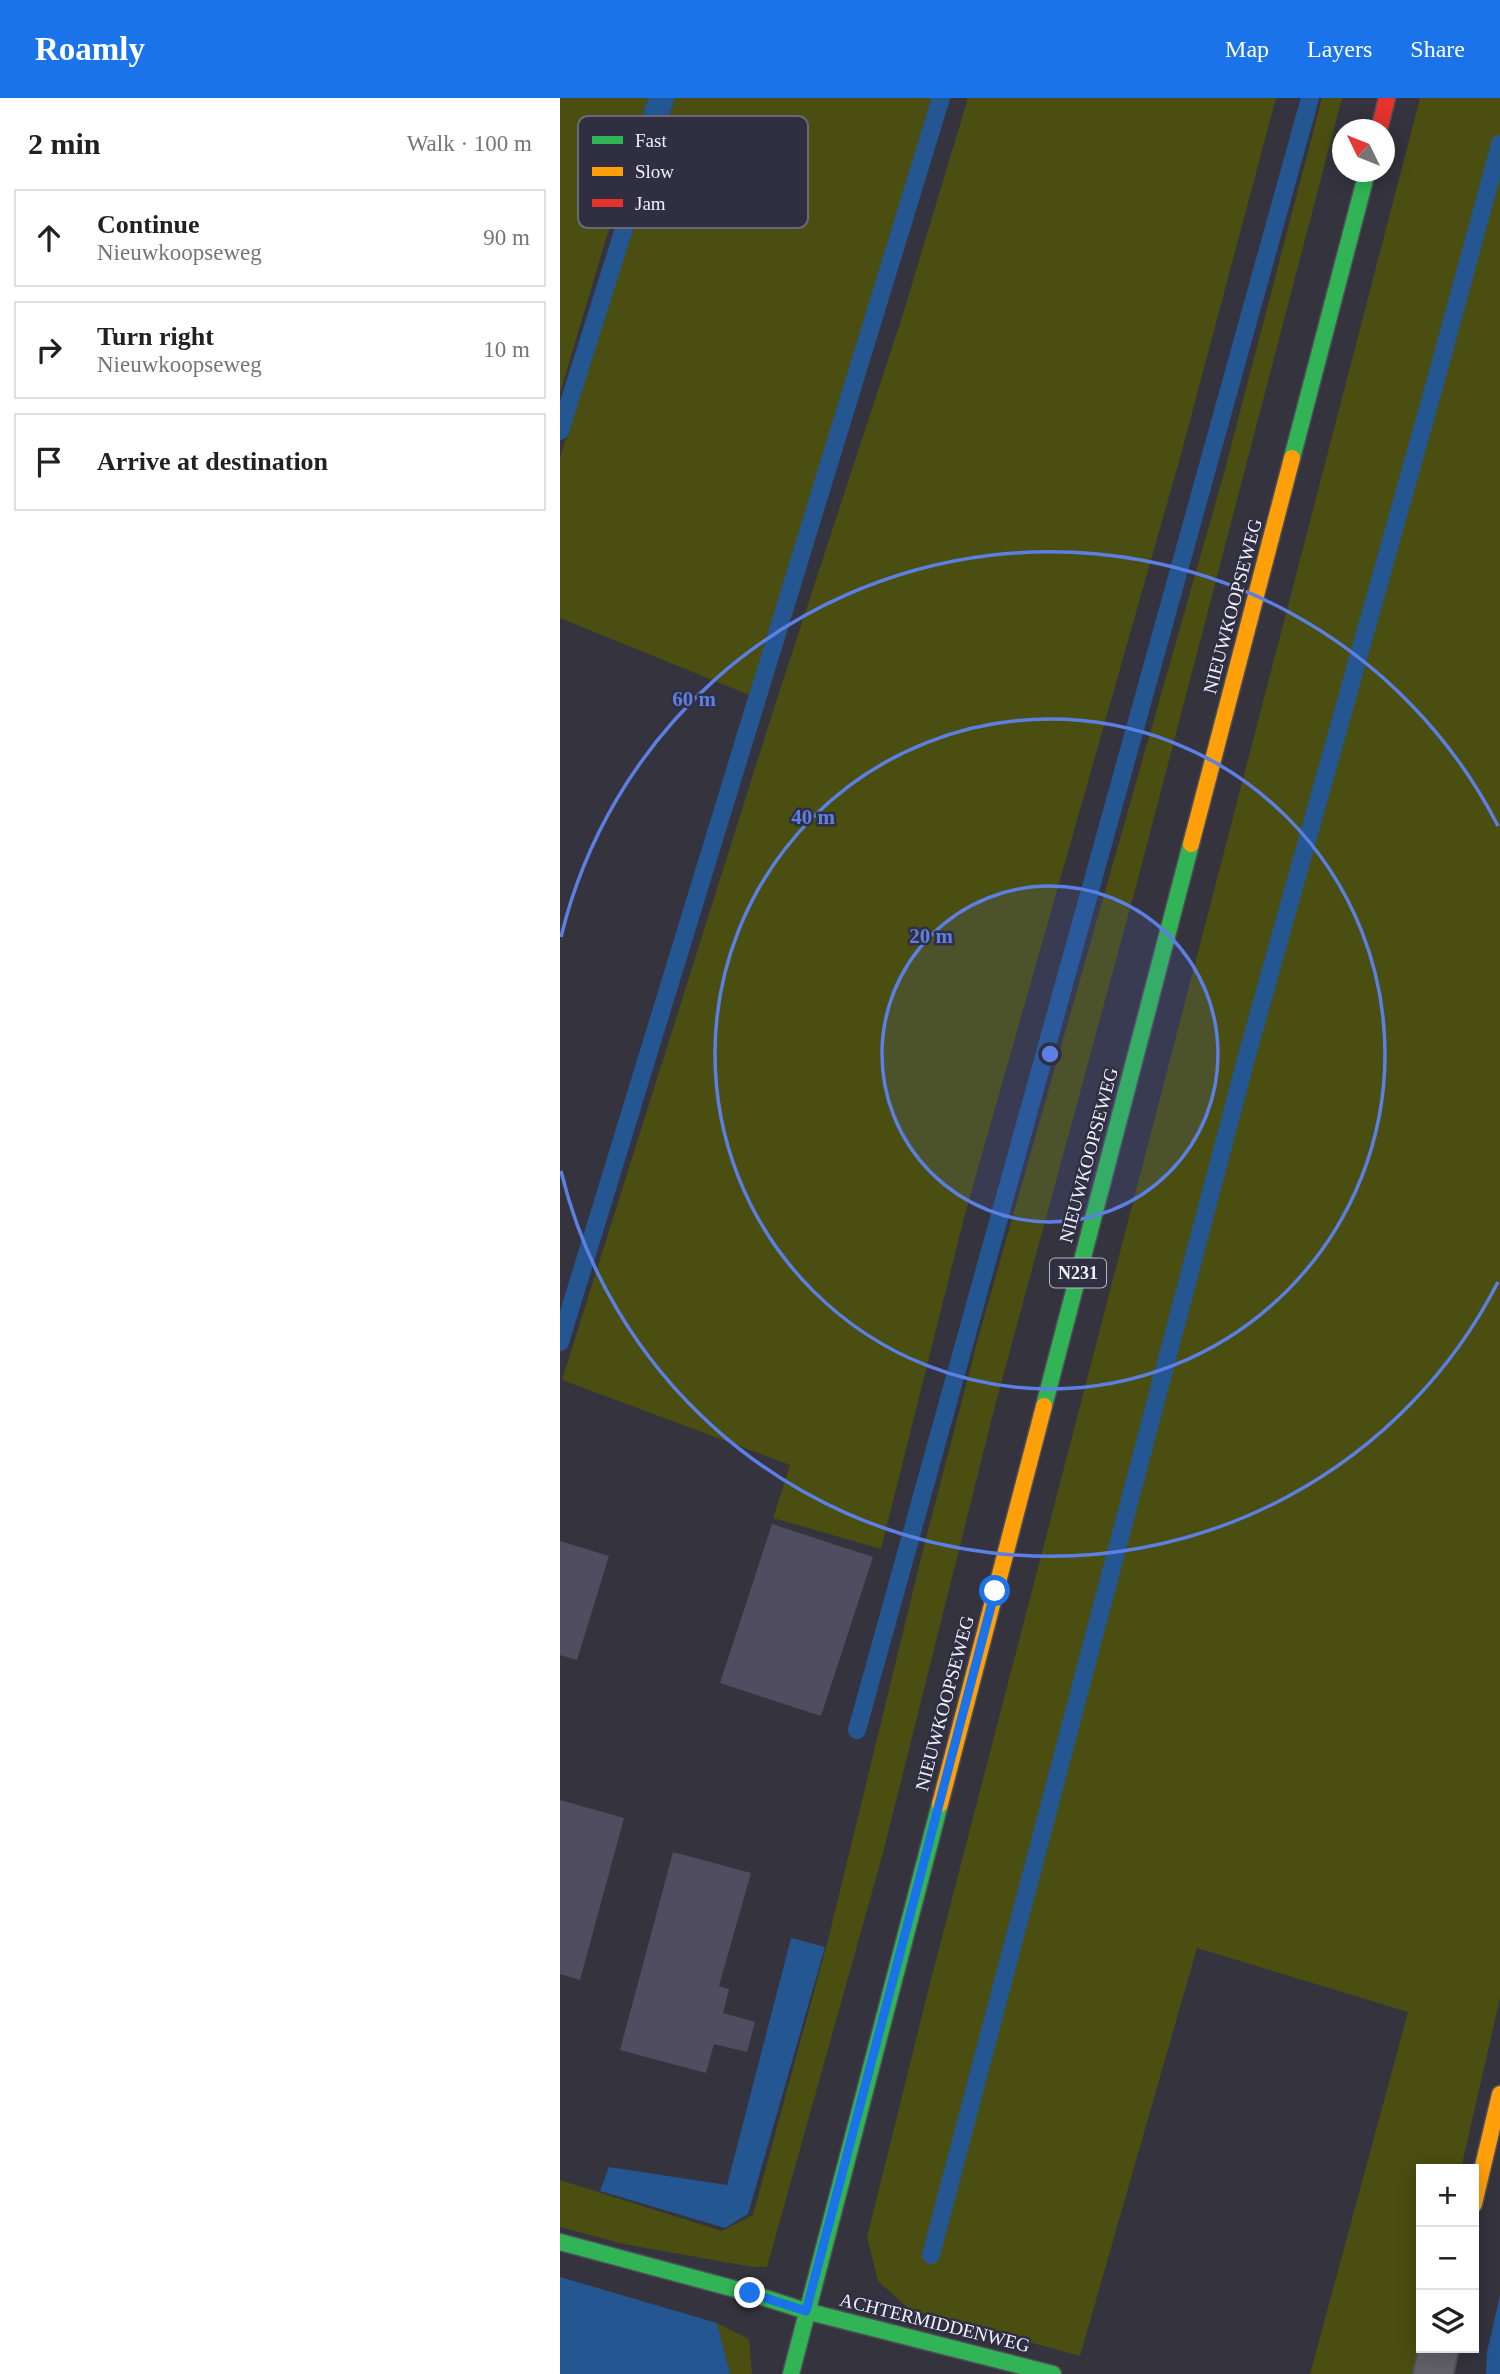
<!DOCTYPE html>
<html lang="en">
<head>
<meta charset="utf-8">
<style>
  :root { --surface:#fff; --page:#f2f2f2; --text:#202124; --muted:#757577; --line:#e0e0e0; --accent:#1a73e8 }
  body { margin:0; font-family:Georgia,serif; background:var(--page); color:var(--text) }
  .controls { position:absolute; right:21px; bottom:21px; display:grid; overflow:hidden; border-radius:0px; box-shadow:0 4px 18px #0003 }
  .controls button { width:63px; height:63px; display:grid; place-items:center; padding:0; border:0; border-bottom:2px solid var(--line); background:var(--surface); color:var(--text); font:35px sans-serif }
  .compass { position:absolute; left:772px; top:21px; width:63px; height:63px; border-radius:50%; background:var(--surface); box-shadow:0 4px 18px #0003; rotate:313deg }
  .stop { position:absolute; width:21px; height:21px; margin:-16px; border:5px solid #1a73e8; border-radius:50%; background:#fff }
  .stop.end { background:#1a73e8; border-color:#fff; box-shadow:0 2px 7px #0008 }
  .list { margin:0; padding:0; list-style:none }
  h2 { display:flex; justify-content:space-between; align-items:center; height:91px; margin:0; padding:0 28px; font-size:30px }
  h2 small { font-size:23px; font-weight:400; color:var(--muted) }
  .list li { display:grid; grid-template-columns:46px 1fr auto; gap:21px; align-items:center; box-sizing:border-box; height:98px; margin:0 14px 14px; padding:0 14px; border:2px solid var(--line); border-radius:0px }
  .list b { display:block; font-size:26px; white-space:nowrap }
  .list p { margin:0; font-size:23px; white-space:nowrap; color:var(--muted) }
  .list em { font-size:23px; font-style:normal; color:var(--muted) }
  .icon { flex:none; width:38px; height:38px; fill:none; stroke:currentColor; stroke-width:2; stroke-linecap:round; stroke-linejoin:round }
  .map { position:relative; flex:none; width:940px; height:2276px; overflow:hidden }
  header { display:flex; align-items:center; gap:42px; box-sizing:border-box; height:98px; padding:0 35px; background:var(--accent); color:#fff }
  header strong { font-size:33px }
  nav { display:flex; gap:38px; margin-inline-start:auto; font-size:24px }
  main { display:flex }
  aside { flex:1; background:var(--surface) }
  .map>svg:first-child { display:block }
</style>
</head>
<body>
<header>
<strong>Roamly</strong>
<nav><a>Map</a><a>Layers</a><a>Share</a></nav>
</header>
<main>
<aside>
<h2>2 min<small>Walk · 100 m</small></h2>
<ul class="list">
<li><svg class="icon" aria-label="ahead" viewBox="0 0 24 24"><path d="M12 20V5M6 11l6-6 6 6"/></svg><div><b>Continue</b><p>Nieuwkoopseweg</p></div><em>90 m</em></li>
<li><svg class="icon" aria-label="right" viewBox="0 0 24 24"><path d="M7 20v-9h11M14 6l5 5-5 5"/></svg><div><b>Turn right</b><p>Nieuwkoopseweg</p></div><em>10 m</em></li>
<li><svg class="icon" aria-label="arrive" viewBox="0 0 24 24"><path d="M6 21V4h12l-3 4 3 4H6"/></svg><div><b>Arrive at destination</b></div></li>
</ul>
</aside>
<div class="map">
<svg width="940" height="2276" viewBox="0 0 940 2276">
  <rect width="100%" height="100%" fill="#34333e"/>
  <g fill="#4a4e10">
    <polygon points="0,0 88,0 0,295"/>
    <polygon points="115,0 379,0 309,211 189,597 0,520 0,360"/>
    <polygon points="408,0 716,0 620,360 405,1116 321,1451 213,1420 230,1367 2,1282 214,610 343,216"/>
    <polygon points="762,0 782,0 578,781 436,1304 323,1755 207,2169 193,2169 63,2146 0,2129 0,2082 162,2133 193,2117 268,1842 362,1456 419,1237 664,375"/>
    <polygon points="860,0 940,0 940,1900 901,2071 861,2071 861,2248 855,2276 750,2276 848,1914 637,1850 520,2258 349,2211 318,2183 307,2139 370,1885"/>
    <polygon points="157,2225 189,2241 192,2276 170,2276"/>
  </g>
  <g fill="#245691">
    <polygon points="88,0 115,0 77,114 72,54"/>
    <polygon points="231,1840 265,1849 188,2116 165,2130 40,2093 49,2069 167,2087"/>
    <polygon points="0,2179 157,2225 170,2276 0,2276"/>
    <polygon points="940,2197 940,2276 926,2276 927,2254"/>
  </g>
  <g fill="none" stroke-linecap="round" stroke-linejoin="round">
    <g stroke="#245691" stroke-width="18">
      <polyline points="0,333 82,74"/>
      <polyline points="0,1244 381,0"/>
      <polyline points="297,1632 750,0"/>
      <polyline points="371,2157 686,961 877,278 940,46"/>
    </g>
  </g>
  <g fill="#4f4d5f">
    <polygon points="212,1426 313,1459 261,1618 160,1585"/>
    <polygon points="0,1443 49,1458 17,1562 0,1557"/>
    <polygon points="0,1702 64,1720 20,1882 0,1876"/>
    <polygon points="113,1754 191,1775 159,1888 169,1891 163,1915 195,1924 187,1954 154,1946 146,1975 60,1952"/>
  </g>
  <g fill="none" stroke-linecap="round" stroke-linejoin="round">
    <defs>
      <polyline id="street" points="873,2276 879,2250"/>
      <g id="fast">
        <polyline points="732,360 807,74"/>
        <polyline points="484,1308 631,746"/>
        <polyline points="0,2144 190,2195 246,2213 493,2276"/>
        <polyline points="231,2276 380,1706"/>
      </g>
      <g id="slow">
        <polyline points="631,746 732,360"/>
        <polyline points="380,1706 484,1308"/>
        <polyline points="914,2106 940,1996"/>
      </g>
      <polyline id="jam" points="819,32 827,0"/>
    </defs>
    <use href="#street" stroke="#4f4f58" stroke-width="42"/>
    <use href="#fast" stroke="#4f4f58" stroke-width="19"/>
    <use href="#slow" stroke="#4f4f58" stroke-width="19"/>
    <use href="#jam" stroke="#4f4f58" stroke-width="19"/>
    <use href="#street" stroke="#626169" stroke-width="38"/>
    <use href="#fast" stroke="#30b455" stroke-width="16"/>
    <use href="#slow" stroke="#ff9f0a" stroke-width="16"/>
    <use href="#jam" stroke="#e5322d" stroke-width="16"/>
  </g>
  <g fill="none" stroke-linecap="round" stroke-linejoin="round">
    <polyline stroke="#1a73e8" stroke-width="9" points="190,2195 246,2213 435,1493"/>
  </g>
  <circle cx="490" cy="956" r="168" fill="#5c7fe3" fill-opacity=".12"/>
  <g fill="none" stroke="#5c7fe3" stroke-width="3.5">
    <circle cx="490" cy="956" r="168"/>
    <circle cx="490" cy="956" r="335"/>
    <path d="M938 1184A503 503 0 0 1 1 1073M1 839A503 503 0 0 1 938 728"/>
  </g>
  <g text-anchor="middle" stroke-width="5" stroke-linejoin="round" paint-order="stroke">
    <rect fill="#302f42" stroke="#b6b6c5" stroke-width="2" x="490" y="1160.5" width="56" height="29" rx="5"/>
    <g font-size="18" font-weight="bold" fill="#f0f0fd">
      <text x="518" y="1181">N231</text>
    </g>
    <g font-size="19" fill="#f0f0fd" stroke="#302f42">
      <text transform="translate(672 508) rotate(-75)" y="7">NIEUWKOOPSEWEG</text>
      <text transform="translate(528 1057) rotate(-75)" y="7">NIEUWKOOPSEWEG</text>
      <text transform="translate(384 1605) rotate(-75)" y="7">NIEUWKOOPSEWEG</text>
      <text transform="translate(375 2224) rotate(14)" y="7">ACHTERMIDDENWEG</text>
    </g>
  </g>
  <rect x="18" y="18" width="230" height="112" rx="10" fill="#302f42" stroke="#6a697a" stroke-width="2"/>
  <rect x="32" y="38" width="31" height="8" fill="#30b455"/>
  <rect x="32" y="69" width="31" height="9" fill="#ff9f0a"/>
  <rect x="32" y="101" width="31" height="8" fill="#e5322d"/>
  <g font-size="19" fill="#f0f0fd">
    <text x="75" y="49">Fast</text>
    <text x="75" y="80">Slow</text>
    <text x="75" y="112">Jam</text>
  </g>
  <circle cx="490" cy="956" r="10" fill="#5c7fe3" stroke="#302f42" stroke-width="3.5"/>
  <g font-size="21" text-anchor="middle" font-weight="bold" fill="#5c7fe3" stroke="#302f42" stroke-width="5" stroke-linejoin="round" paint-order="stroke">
    <text x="134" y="608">60 m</text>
    <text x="253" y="726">40 m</text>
    <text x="371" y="845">20 m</text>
  </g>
</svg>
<div class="controls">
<button>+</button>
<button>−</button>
<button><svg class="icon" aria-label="layers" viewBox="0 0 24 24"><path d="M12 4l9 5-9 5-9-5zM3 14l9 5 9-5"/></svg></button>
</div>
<svg class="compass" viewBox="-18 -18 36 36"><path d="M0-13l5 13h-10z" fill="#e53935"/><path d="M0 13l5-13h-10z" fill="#757577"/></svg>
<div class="stop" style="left:435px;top:1493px"></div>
<div class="stop end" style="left:190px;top:2195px"></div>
</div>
</main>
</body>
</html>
